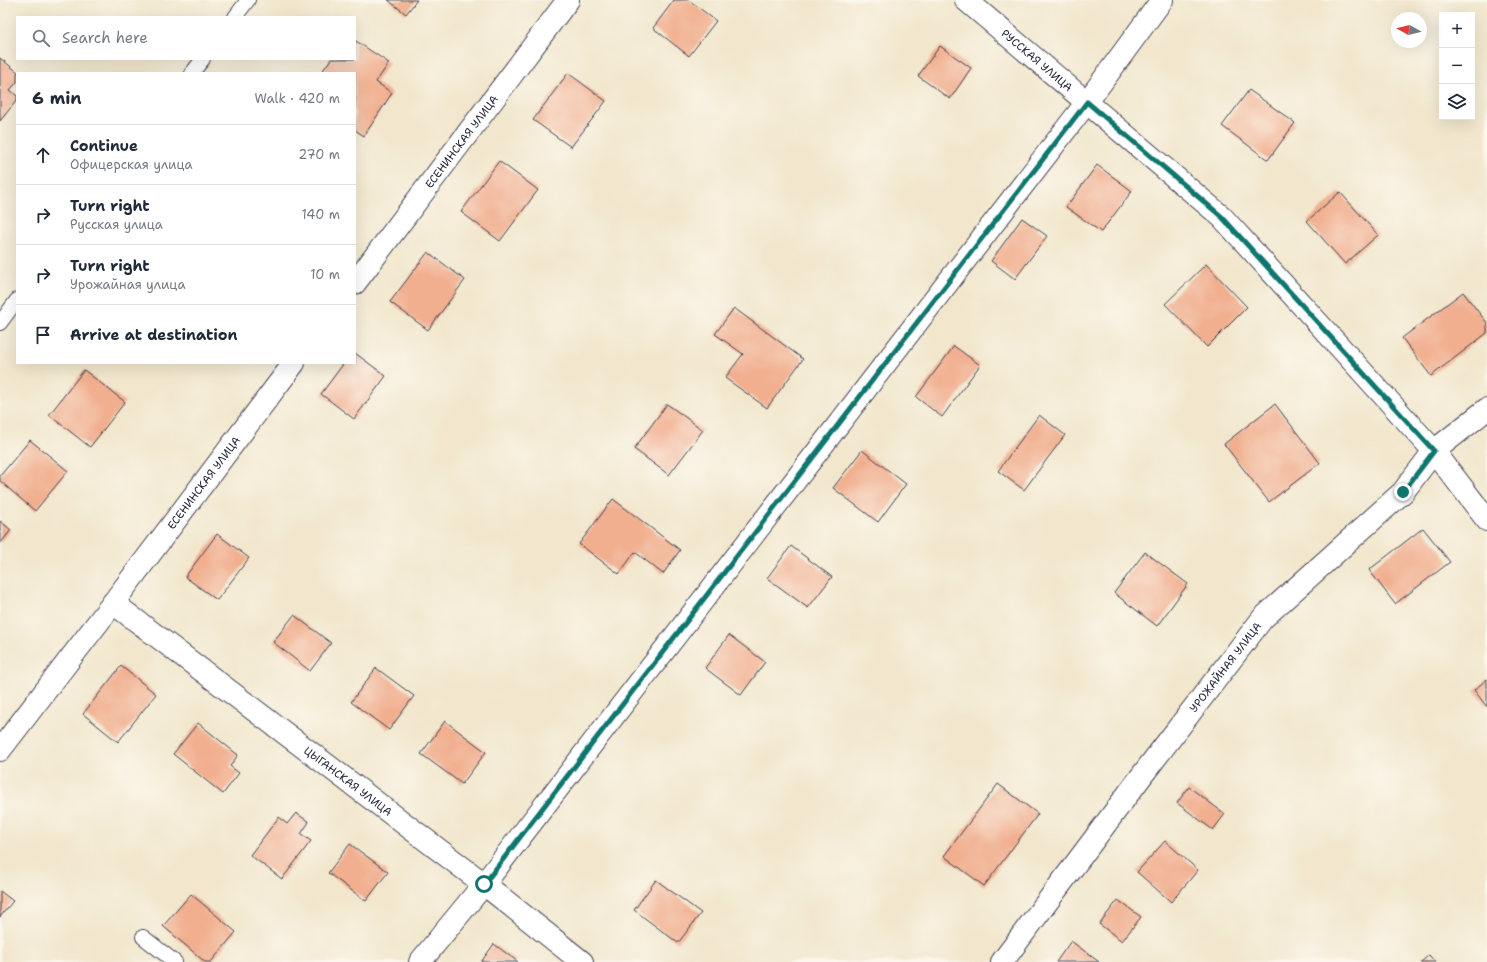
<!DOCTYPE html>
<html lang="en">
<head>
<meta charset="utf-8">
<style>
  :root { --surface:#fff; --page:#f6f6f7; --text:#1f2937; --muted:#747a83; --line:#e0e1e3 }
  body { margin:0; font-family:"Shantell Sans",sans-serif; background:var(--page); color:var(--text) }
  .controls { position:absolute; right:12px; top:12px; display:grid; overflow:hidden; border-radius:0px; box-shadow:0 4px 16px #0002 }
  .controls button { width:36px; height:36px; display:grid; place-items:center; padding:0; border:0; border-bottom:1px solid var(--line); background:var(--surface); color:var(--text); font:20px sans-serif }
  .compass { position:absolute; left:1391px; top:12px; width:36px; height:36px; border-radius:50%; background:var(--surface); box-shadow:0 4px 16px #0002; rotate:278deg }
  .stop { position:absolute; width:12px; height:12px; margin:-9px; border:3px solid #0f766e; border-radius:50%; background:#fff }
  .stop.end { background:#0f766e; border-color:#fff; box-shadow:0 1px 4px #0008 }
  .list { margin:0; padding:0; list-style:none }
  h2 { display:flex; justify-content:space-between; align-items:center; height:52px; margin:0; padding:0 16px; font-size:17px }
  h2 small { font-size:13px; font-weight:400; color:var(--muted) }
  .list li { display:grid; grid-template-columns:26px 1fr auto; gap:12px; align-items:center; box-sizing:border-box; height:60px; padding:0 16px; border-top:1px solid var(--line) }
  .list b { display:block; font-size:15px; white-space:nowrap }
  .list p { margin:0; font-size:13px; white-space:nowrap; color:var(--muted) }
  .list em { font-size:13px; font-style:normal; color:var(--muted) }
  .icon { flex:none; width:22px; height:22px; fill:none; stroke:currentColor; stroke-width:2; stroke-linecap:round; stroke-linejoin:round }
  .map { position:relative; flex:none; width:1487px; height:962px; overflow:hidden }
  .search { position:absolute; background:var(--surface); box-shadow:0 4px 16px #0002; left:16px; top:16px; width:340px; height:44px; display:flex; align-items:center; gap:10px; box-sizing:border-box; padding:0 14px; border-radius:0px; color:var(--muted); font-size:15px }
  .panel { position:absolute; background:var(--surface); box-shadow:0 4px 16px #0002; left:16px; top:72px; width:340px; height:292px; border-radius:0px }
  .map>svg:first-child { display:block }
</style>
</head>
<body>
<div class="map">
<svg width="1487" height="962" viewBox="0 0 1487 962">
  <rect width="100%" height="100%" fill="#fbf7ec"/>
  <filter id="ink" filterUnits="userSpaceOnUse"><feTurbulence type="fractalNoise" baseFrequency=".025" numOctaves="2"/><feDisplacementMap in="SourceGraphic" scale="8" xChannelSelector="R" yChannelSelector="G"/><feConvolveMatrix kernelMatrix="1 2 1 2 8 2 1 2 1" color-interpolation-filters="sRGB"/></filter>
  <filter id="wash" filterUnits="userSpaceOnUse"><feTurbulence type="fractalNoise" baseFrequency=".012" numOctaves="4" result="noise"/><feDisplacementMap in="SourceGraphic" scale="16" xChannelSelector="R" yChannelSelector="G"/><feGaussianBlur stdDeviation="0.9" result="paint"/><feColorMatrix in="noise" values="0 0 0 0 0 0 0 0 0 0 0 0 0 0 0 0 0 1.4 0 .05"/><feComposite in="paint" operator="in"/></filter>
  <g filter="url(#wash)">
    <rect width="100%" height="100%" fill="#f2e7cd"/>
    <g id="blocks">
      <g fill="#f1af8f">
        <polygon points="388,0 417,0 406,14"/>
        <polygon points="674,0 689,0 716,21 689,56 653,28"/>
        <polygon points="356,41 389,63 376,82 392,93 364,136 355,130 355,73 321,73 331,59 355,59 355,43"/>
        <polygon points="940,46 971,68 950,99 918,76"/>
        <polygon points="0,58 19,73 17,73 17,82 10,90 17,96 17,100 0,121"/>
        <polygon points="568,73 606,101 571,147 533,120"/>
        <polygon points="1249,90 1295,123 1268,160 1222,126"/>
        <polygon points="499,161 538,190 500,241 461,212"/>
        <polygon points="1097,165 1132,191 1101,232 1066,207"/>
        <polygon points="1340,192 1378,235 1345,264 1307,221"/>
        <polygon points="1022,218 1047,236 1015,279 991,261"/>
        <polygon points="428,252 465,280 428,330 390,302"/>
        <polygon points="1206,264 1247,307 1207,347 1165,304"/>
        <polygon points="1463,292 1487,323 1487,333 1431,376 1402,338"/>
        <polygon points="734,308 803,359 767,408 725,378 743,354 715,334"/>
        <polygon points="954,346 980,365 942,417 916,397"/>
        <polygon points="355,353 386,376 354,419 321,394 344,363 355,363"/>
        <polygon points="84,370 125,402 90,447 49,415"/>
        <polygon points="667,404 703,430 669,475 634,449"/>
        <polygon points="1275,404 1320,463 1269,502 1224,444"/>
        <polygon points="1039,415 1065,435 1024,490 998,471"/>
        <polygon points="30,440 68,471 35,511 0,481 0,476"/>
        <polygon points="862,450 906,484 878,522 833,488"/>
        <polygon points="613,499 680,550 663,574 635,552 619,574 579,544"/>
        <polygon points="0,521 11,530 0,544"/>
        <polygon points="1423,528 1450,562 1395,604 1369,570"/>
        <polygon points="217,534 249,558 217,600 185,577"/>
        <polygon points="791,546 832,577 808,608 767,578"/>
        <polygon points="1145,552 1188,584 1157,626 1114,593"/>
        <polygon points="294,615 331,643 310,671 273,642"/>
        <polygon points="729,635 765,662 741,695 705,668"/>
        <polygon points="121,666 156,694 118,742 83,714"/>
        <polygon points="376,668 414,696 389,730 351,702"/>
        <polygon points="1487,679 1487,707 1474,690"/>
        <polygon points="445,721 486,752 462,784 421,754"/>
        <polygon points="198,723 238,755 230,766 239,773 223,794 173,754"/>
        <polygon points="998,784 1038,814 984,886 944,856"/>
        <polygon points="1189,787 1225,814 1213,830 1177,803"/>
        <polygon points="296,813 309,822 301,834 311,841 282,879 250,855 279,817 287,824"/>
        <polygon points="1165,841 1198,870 1171,902 1137,872"/>
        <polygon points="350,844 388,872 366,901 328,873"/>
        <polygon points="656,880 701,913 678,943 634,910"/>
        <polygon points="0,891 13,901 0,917"/>
        <polygon points="191,894 236,932 211,962 205,962 163,926"/>
        <polygon points="1118,900 1141,917 1122,941 1099,924"/>
        <polygon points="1071,941 1099,962 1056,962"/>
        <polygon points="494,944 518,962 481,962"/>
        <polygon points="1429,955 1435,962 1421,962"/>
      </g>
    </g>
  </g>
  <g filter="url(#ink)">
    <use href="#blocks" fill-opacity="0" stroke="#414051" stroke-width="1"/>
    <g fill="none" stroke-linecap="round" stroke-linejoin="round">
      <defs>
        <g id="lane">
          <polyline points="235,17 248,0"/>
          <polyline points="192,73 203,59"/>
          <polyline points="0,323 17,300"/>
          <polyline points="143,937 175,962"/>
        </g>
        <g id="street">
          <path id="s1" d="M966 0 1222 217 1434 451 1487 520"/>
          <path id="s2" d="M355 283 568 0"/>
          <path id="s3" d="M113 603 484 884 582 962"/>
          <path id="s4" d="M0 750 113 603 294 363"/>
          <polyline points="420,962 484,884 1087,102 1162,0"/>
          <path id="s5" d="M1002 962 1143 774 1263 618 1403 492 1434 451 1487 409"/>
        </g>
      </defs>
      <use href="#lane" stroke="#414051" stroke-width="16"/>
      <use href="#street" stroke="#414051" stroke-width="24"/>
      <use href="#lane" stroke="#fff" stroke-width="14"/>
      <use href="#street" stroke="#fff" stroke-width="22"/>
    </g>
  </g>
  <g fill="none" stroke-linecap="round" stroke-linejoin="round" filter="url(#ink)">
    <polyline stroke="#0f766e" stroke-width="5" points="484,884 1087,102 1222,217 1434,451 1403,492"/>
  </g>
  <g text-anchor="middle" stroke-width="3" stroke-linejoin="round" paint-order="stroke">
    <g font-size="11" fill="#22223b" stroke="#fbf7ec">
      <text dy="4" stroke="none"><textPath href="#s1" startOffset="93">РУССКАЯ УЛИЦА</textPath></text>
      <text dy="4" stroke="none"><textPath href="#s2" startOffset="177">ЕСЕНИНСКАЯ УЛИЦА</textPath></text>
      <text dy="4" stroke="none"><textPath href="#s4" startOffset="336">ЕСЕНИНСКАЯ УЛИЦА</textPath></text>
      <text dy="4" stroke="none"><textPath href="#s5" startOffset="370">УРОЖАЙНАЯ УЛИЦА</textPath></text>
      <text dy="4" stroke="none"><textPath href="#s3" startOffset="295">ЦЫГАНСКАЯ УЛИЦА</textPath></text>
    </g>
  </g>
</svg>
<div class="controls">
<button>+</button>
<button>−</button>
<button><svg class="icon" aria-label="layers" viewBox="0 0 24 24"><path d="M12 4l9 5-9 5-9-5zM3 14l9 5 9-5"/></svg></button>
</div>
<svg class="compass" viewBox="-18 -18 36 36"><path d="M0-13l5 13h-10z" fill="#e53935"/><path d="M0 13l5-13h-10z" fill="#747a83"/></svg>
<div class="stop" style="left:484px;top:884px"></div>
<div class="stop end" style="left:1403px;top:492px"></div>
<div class="search"><svg class="icon" aria-label="search" viewBox="0 0 24 24"><circle cx="10" cy="10" r="6"/><path d="M15 15l6 6"/></svg>Search here</div>
<section class="panel">
<h2>6 min<small>Walk · 420 m</small></h2>
<ul class="list">
<li><svg class="icon" aria-label="ahead" viewBox="0 0 24 24"><path d="M12 20V5M6 11l6-6 6 6"/></svg><div><b>Continue</b><p>Офицерская улица</p></div><em>270 m</em></li>
<li><svg class="icon" aria-label="right" viewBox="0 0 24 24"><path d="M7 20v-9h11M14 6l5 5-5 5"/></svg><div><b>Turn right</b><p>Русская улица</p></div><em>140 m</em></li>
<li><svg class="icon" aria-label="right" viewBox="0 0 24 24"><path d="M7 20v-9h11M14 6l5 5-5 5"/></svg><div><b>Turn right</b><p>Урожайная улица</p></div><em>10 m</em></li>
<li><svg class="icon" aria-label="arrive" viewBox="0 0 24 24"><path d="M6 21V4h12l-3 4 3 4H6"/></svg><div><b>Arrive at destination</b></div></li>
</ul>
</section>
</div>
</body>
</html>
